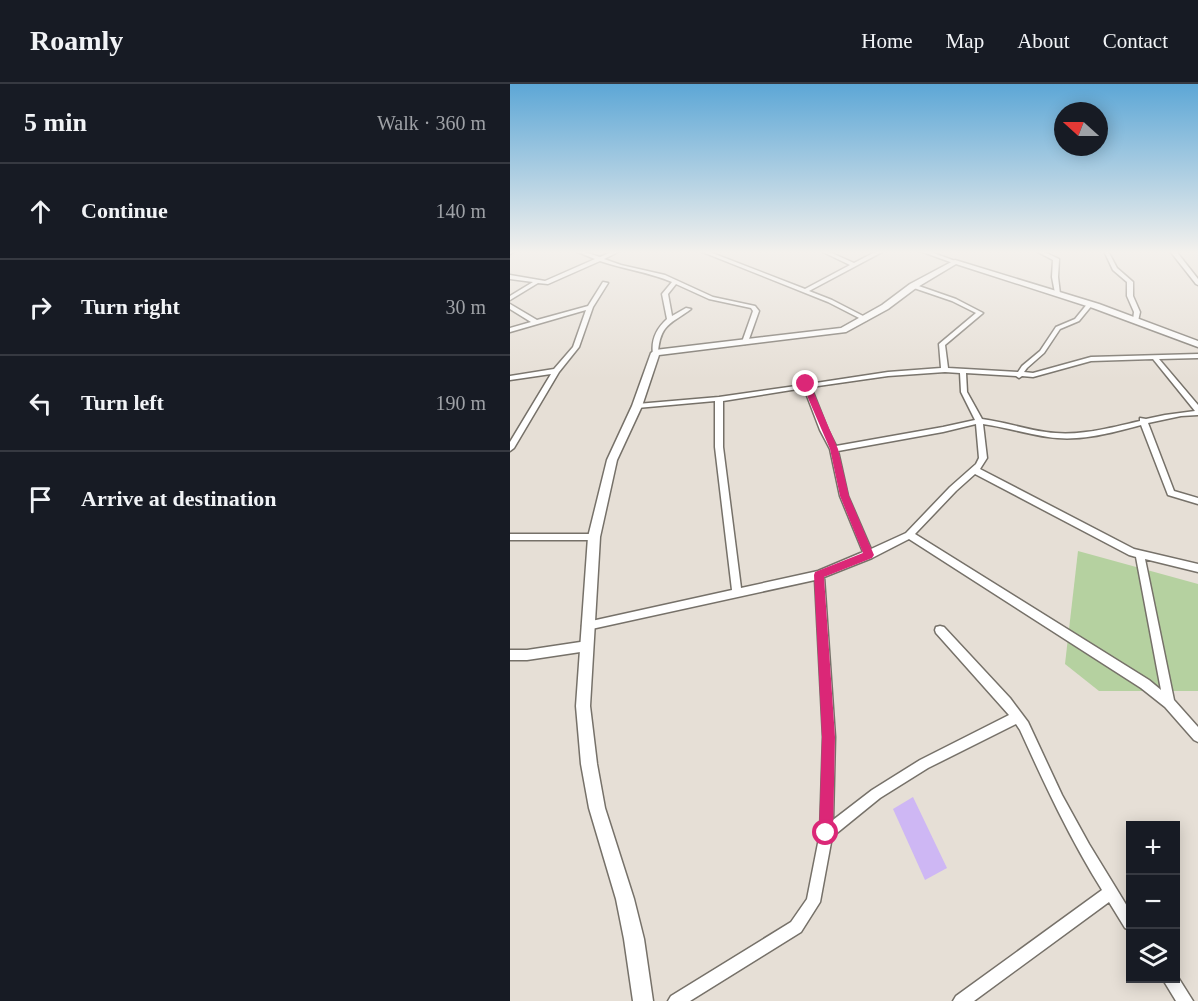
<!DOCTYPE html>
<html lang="en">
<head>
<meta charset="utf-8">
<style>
  :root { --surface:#171b24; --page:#20242c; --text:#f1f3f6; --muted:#9ea1a6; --line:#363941 }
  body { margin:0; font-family:Georgia,serif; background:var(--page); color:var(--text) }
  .controls { position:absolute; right:18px; bottom:18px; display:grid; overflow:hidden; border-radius:0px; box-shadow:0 3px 15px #0003 }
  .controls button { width:54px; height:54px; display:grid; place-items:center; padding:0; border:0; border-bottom:2px solid var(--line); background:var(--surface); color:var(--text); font:30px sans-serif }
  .compass { position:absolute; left:544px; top:18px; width:54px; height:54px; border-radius:50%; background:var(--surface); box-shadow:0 3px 15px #0003; rotate:291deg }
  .stop { position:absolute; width:18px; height:18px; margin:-14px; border:4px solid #db2777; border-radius:50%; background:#fff }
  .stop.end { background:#db2777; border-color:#fff; box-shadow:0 2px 6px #0008 }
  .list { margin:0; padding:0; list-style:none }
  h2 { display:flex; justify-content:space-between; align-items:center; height:78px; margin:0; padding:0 24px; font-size:26px }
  h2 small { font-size:20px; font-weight:400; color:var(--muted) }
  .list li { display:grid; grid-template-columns:39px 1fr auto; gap:18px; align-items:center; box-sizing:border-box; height:96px; padding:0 24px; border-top:2px solid var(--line) }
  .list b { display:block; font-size:22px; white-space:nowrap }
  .list em { font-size:20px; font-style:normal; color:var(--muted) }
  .icon { flex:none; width:33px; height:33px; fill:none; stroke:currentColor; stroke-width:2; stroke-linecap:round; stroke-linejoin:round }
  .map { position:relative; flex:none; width:688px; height:917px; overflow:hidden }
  header { display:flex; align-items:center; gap:36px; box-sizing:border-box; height:84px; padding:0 30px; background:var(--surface); border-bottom:2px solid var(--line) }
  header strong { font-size:28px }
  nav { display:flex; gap:33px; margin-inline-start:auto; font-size:21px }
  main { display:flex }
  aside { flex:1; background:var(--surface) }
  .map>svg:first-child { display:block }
</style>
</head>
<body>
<header>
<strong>Roamly</strong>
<nav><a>Home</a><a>Map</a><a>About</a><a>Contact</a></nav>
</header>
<main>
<aside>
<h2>5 min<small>Walk · 360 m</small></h2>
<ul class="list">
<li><svg class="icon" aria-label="ahead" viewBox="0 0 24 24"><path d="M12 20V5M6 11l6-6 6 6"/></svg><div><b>Continue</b></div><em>140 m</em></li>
<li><svg class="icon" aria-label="right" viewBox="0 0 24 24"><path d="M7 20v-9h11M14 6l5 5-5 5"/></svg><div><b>Turn right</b></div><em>30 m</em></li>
<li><svg class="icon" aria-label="left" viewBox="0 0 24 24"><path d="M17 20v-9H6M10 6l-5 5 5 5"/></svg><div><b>Turn left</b></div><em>190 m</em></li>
<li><svg class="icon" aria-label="arrive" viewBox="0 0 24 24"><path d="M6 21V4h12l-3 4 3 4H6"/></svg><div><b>Arrive at destination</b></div></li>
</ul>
</aside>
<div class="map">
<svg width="688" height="917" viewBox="0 0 688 917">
  <rect width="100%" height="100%" fill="#e6dfd6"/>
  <polygon fill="#b5d1a0" points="568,467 688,500 688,607 589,607 555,580"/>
  <polygon fill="#ceb7f4" points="403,713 437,784 415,796 383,725"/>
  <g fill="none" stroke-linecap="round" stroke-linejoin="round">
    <defs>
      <g id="street">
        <polygon points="0,167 5,167 0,170"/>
        <path d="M65 167H71L90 173 104 167H110L94 175 111 181 155 191 203 213 245 222 249 227 238 258 235 260 232 258 243 227 241 224 199 215 166 200 158 210 162 232 176 224 181 225C161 240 150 240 148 269L143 270C141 256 146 245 157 235L152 210 162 198C139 188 113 185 90 177L38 200 28 199 0 216V212L23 198 0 195V191L35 197 85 175Z"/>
        <polygon points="190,167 197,167 295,205 340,181 311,167 317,167 344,179 367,167 374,167 299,207 322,216 357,234 357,236 355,237 318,218"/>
        <polygon points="410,167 418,167 448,178 443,179"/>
        <polygon points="526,167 532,167 549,175 548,193 550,210 545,209 542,193 543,176"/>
        <polygon points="594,167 598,167 607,184 623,198 623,212 630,228 628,237 623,236 624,228 617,212 617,198 603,186"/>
        <polygon points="660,167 666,167 688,195 688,201 686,200"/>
        <polygon points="93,198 98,199 83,223 69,263 49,288 4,364 0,367 0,358 41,290 0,296 0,292 44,285 63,263 76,226 0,248 0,244 21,238 0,225 0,220 27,236 78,222"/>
        <path d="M403 200 446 215 473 229 435 261 438 284 508 288 512 282 530 267 546 243 565 235 578 219 580 218 583 220 569 237 550 245 534 269 517 284 514 288 523 289 581 273 688 270V274L649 275 688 321V331L671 332 638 339 664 407 688 414V420L658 411 631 341C601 349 570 358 538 353 516 350 495 343 473 340L477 374 470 385 624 465 688 480V488L635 475 664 616 688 643V658L684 656 655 623 631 604 399 455 362 474 314 493 325 653 323 736 362 706 410 676 499 631 426 549 425 546 426 543 430 542 434 543 500 614 518 638 552 711 579 760 620 827V846L615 844 599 818 464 917H443L446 912 592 806C560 755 535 701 510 646L506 640 418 684 370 714 322 753 310 818 291 848 180 917H158L161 912 281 838 297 815 310 749 313 653 305 496 77 546 73 545 72 542 73 539 77 538 222 506 205 363V317L127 324 123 322 127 320 209 313 293 301 296 298 299 300 378 288 431 284 429 260 466 229 442 217 401 203 400 202ZM643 275 685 327 655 331 636 335 630 334V337C599 344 568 353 536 348 515 345 494 338 472 335L457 308 456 289 506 292 509 294 512 292 523 293 581 277ZM435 288 450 289 451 308 465 336 433 343 326 362 318 346 301 303 378 292ZM294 304 310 346 320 365 330 412 353 468 308 487 231 504 213 363V317ZM466 340 469 374 466 380 440 403 396 449 361 465 338 412 328 367 433 348ZM465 390 619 471 626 473 651 606 639 596 405 450 446 407Z"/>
        <polygon points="0,450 84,450 87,451 88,453 87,455 84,456 0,456"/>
        <polygon points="77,557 81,559 82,562 81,565 77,567 17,576 0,576 0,566 17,566"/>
        <polygon points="666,890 683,917 666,917 652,894 666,894"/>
      </g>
      <polygon id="secondary" points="445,176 589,220 688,257 688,263 583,224 446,180 406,204 378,225 336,248 149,271 132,322 107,376 90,453 80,622 87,680 95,724 124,815 134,855 143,917 123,917 114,855 106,815 79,724 71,680 66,622 78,453 97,376 122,322 141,269 145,266 331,244 372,221 400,200"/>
    </defs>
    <use href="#street" stroke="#767169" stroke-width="3"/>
    <use href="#secondary" stroke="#767169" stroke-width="3"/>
    <use href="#street" fill="#fff" fill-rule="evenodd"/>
    <use href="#secondary" fill="#fff" fill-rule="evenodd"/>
  </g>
  <linearGradient id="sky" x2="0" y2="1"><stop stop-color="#5da7d6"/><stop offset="0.57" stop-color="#f4f1ed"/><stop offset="1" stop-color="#f4f1ed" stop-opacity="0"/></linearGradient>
  <rect width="688" height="295" fill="url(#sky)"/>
  <polygon fill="#db2777" points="296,298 300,300 328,365 339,412 364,471 362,474 314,493 325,653 323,749 321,754 316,756 311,754 309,749 312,653 304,491 305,488 353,469 330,412 320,365 292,300"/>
</svg>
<div class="controls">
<button>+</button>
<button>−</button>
<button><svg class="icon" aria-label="layers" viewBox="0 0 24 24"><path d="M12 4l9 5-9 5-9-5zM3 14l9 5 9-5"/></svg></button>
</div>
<svg class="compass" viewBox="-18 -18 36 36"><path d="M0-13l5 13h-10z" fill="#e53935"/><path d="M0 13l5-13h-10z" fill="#9ea1a6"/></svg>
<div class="stop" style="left:316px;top:749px"></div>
<div class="stop end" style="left:296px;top:300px"></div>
</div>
</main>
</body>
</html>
